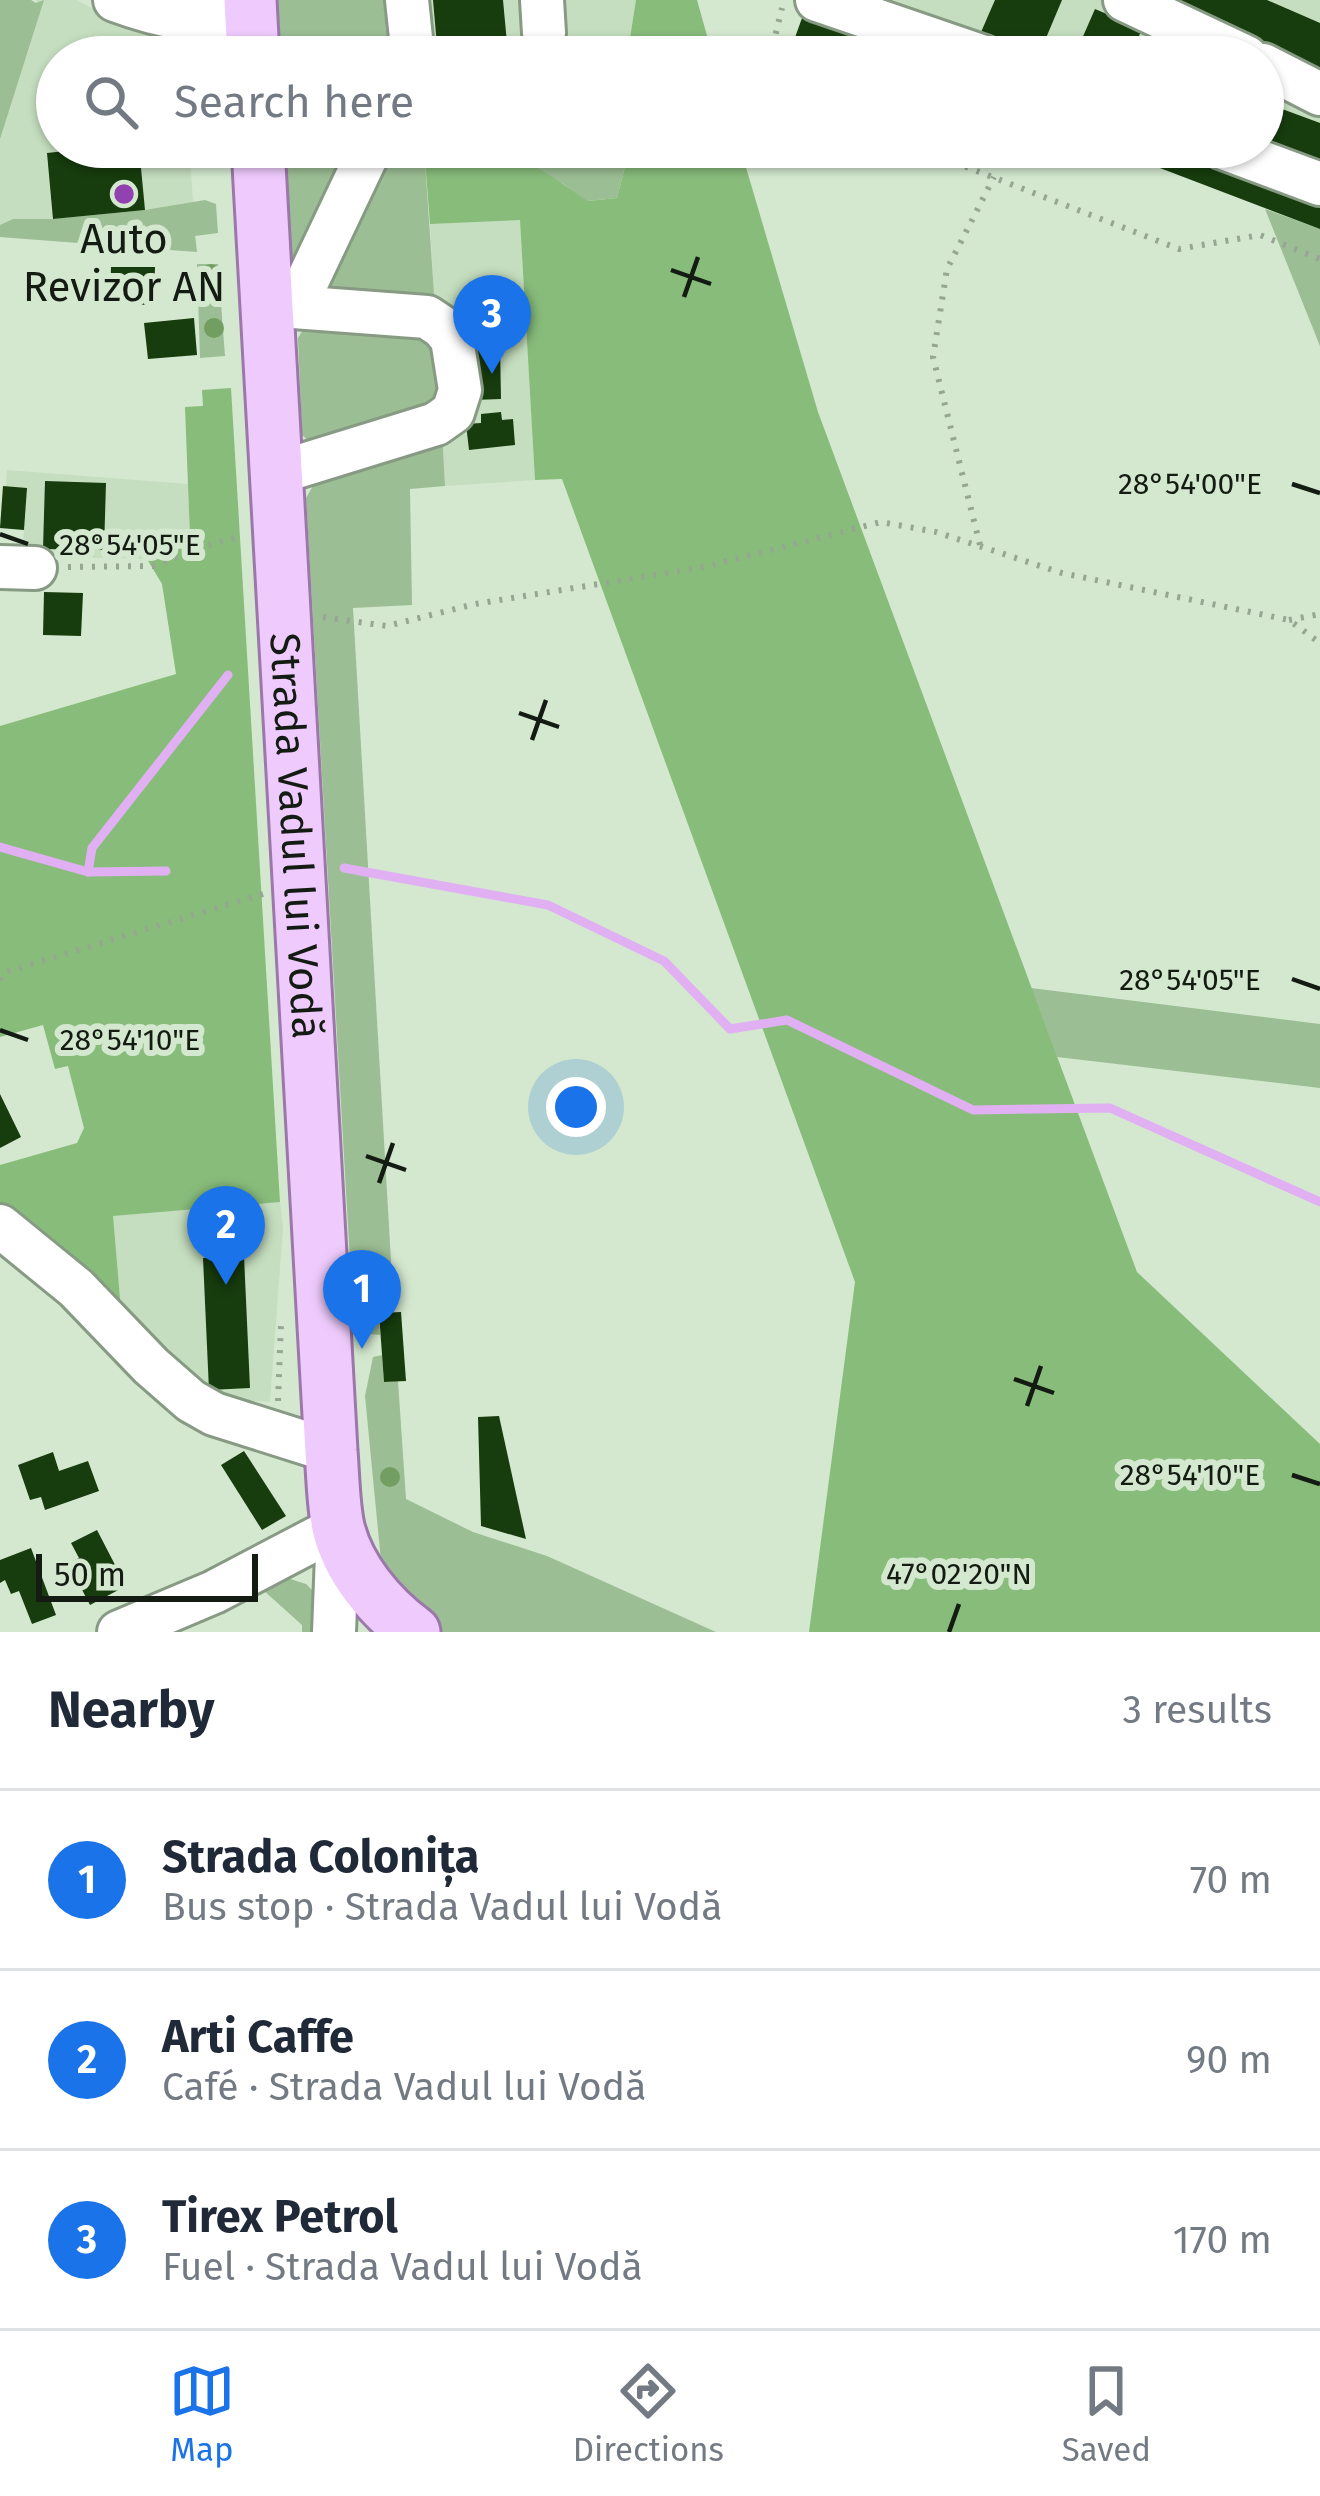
<!DOCTYPE html>
<html lang="en">
<head>
<meta charset="utf-8">
<style>
  :root { --surface:#fff; --page:#f2f2f3; --text:#1f2937; --muted:#747a83; --line:#e0e1e3; --accent:#1a73e8 }
  body { margin:0; font-family:"Fira Sans",sans-serif; background:var(--page); color:var(--text) }
  .scale { position:absolute; left:36px; bottom:30px; width:222px; box-sizing:border-box; padding-left:12px; border:6px solid #141b12; border-top:0; font-size:33px; line-height:42px; white-space:nowrap; color:#141b12; -webkit-text-stroke:9px #d4e8cf; paint-order:stroke }
  .you { position:absolute; left:576px; top:1107px; width:42px; height:42px; margin:-30px; border:9px solid #fff; border-radius:50%; background:#1a73e8; box-shadow:0 0 0 18px #1a73e833 }
  .badge { display:grid; place-items:center; width:78px; height:78px; border-radius:50%; background:var(--accent); color:#fff; font-size:39px; font-weight:700 }
  .pin { position:absolute; translate:-50% -99px; filter:drop-shadow(0 3px 6px #0008) }
  .pin::after { content:''; position:absolute; top:63px; width:42px; height:36px; background:inherit; clip-path:polygon(0 0,100% 0,50% 100%) }
  .list { margin:0; padding:0; list-style:none }
  h2 { display:flex; justify-content:space-between; align-items:center; height:156px; margin:0; padding:0 48px; font-size:51px }
  h2 small { font-size:39px; font-weight:400; color:var(--muted) }
  .list li { display:grid; grid-template-columns:78px 1fr auto; gap:36px; align-items:center; box-sizing:border-box; height:180px; padding:0 48px; border-top:3px solid var(--line) }
  .list b { display:block; font-size:45px; white-space:nowrap }
  .list p { margin:0; font-size:39px; white-space:nowrap; color:var(--muted) }
  .list em { font-size:39px; font-style:normal; color:var(--muted) }
  .icon { flex:none; width:66px; height:66px; fill:none; stroke:currentColor; stroke-width:2; stroke-linecap:round; stroke-linejoin:round }
  .map { position:relative; flex:none; width:1320px; height:1632px; overflow:hidden }
  .search { position:absolute; background:var(--surface); box-shadow:0 3px 9px #0004; left:36px; right:36px; top:36px; height:132px; display:flex; align-items:center; gap:30px; box-sizing:border-box; padding:0 42px; border-radius:66px; color:var(--muted); font-size:45px }
  .sheet { height:696px; background:var(--surface) }
  nav { display:flex; justify-content:space-around; align-items:center; box-sizing:border-box; height:168px; border-top:3px solid var(--line); background:var(--surface); font-size:33px; color:var(--muted) }
  nav a { display:grid; justify-items:center; gap:6px }
  nav .on { color:var(--accent) }
  .map>svg:first-child { display:block }
</style>
</head>
<body>
<div class="map">
<svg width="1320" height="1632" viewBox="0 0 1320 1632">
  <rect width="100%" height="100%" fill="#d4e8cf"/>
  <g fill="#c5debf">
    <polygon points="37,0 77,0 117,22 182,43 183,57 57,57 57,147 189,147 197,252 0,237 0,79 18,54"/>
    <polygon points="380,0 636,0 627,57 385,57"/>
    <polygon points="865,0 1320,0 1320,229 1104,147 1263,147 1263,57 891,57 907,16"/>
    <polygon points="520,219 535,480 445,486 430,224"/>
    <polygon points="7,470 188,484 190,538 147,559 22,556 27,489 6,487"/>
    <polygon points="280,1202 283,1227 270,1402 207,1398 122,1322 112,1216"/>
  </g>
  <g fill="#9cbe94">
    <polygon points="0,0 31,0 36,3 44,0 0,139"/>
    <polygon points="276,0 389,0 393,57 279,57"/>
    <polygon points="285,147 357,147 292,268"/>
    <polygon points="382,147 424,147 435,308 326,296 324,265"/>
    <polygon points="453,147 630,147 617,198 587,201 562,183 506,154"/>
    <polygon points="205,200 216,204 218,233 195,236 197,252 0,237 0,225 13,219 53,219 145,210"/>
    <polygon points="1265,209 1320,229 1320,346"/>
    <polygon points="197,264 218,264 225,356 200,358"/>
    <polygon points="304,328 431,334 447,403 311,443 302,435 298,338"/>
    <polygon points="442,431 445,486 410,489 412,605 353,608 394,1312 379,1314 380,1335 371,1334 352,1295 306,498 318,477"/>
    <polygon points="1031,988 1320,1024 1320,1088 1057,1057"/>
    <polygon points="382,1355 384,1382 398,1381 406,1499 473,1532 547,1556 716,1632 435,1632 416,1621 381,1561 365,1396 373,1357"/>
    <polygon points="284,1577 306,1584 317,1595 320,1632 302,1632 302,1625 262,1589"/>
  </g>
  <g fill="#88bc7b">
    <polygon points="636,0 697,0 713,57 627,57"/>
    <path d="M424 147C450 147 477 147 502 153 530 159 564 185 588 201L617 198 630 147H740L818 412 1137 1272 1320 1444V1632H809L855 1282 562 479 535 480 520 220 430 224Z"/>
    <polygon points="231,388 280,1202 113,1216 122,1322 0,1212 0,1165 77,1143 84,1128 68,1066 55,1069 43,1025 0,1037 0,726 176,674 162,584 147,559 190,537 185,407 203,406 202,390"/>
  </g>
  <g fill="none" stroke-linecap="round" stroke-linejoin="round">
    <g stroke="#e0b0f3" stroke-width="9">
      <polyline points="0,847 88,872 166,871"/>
      <polyline points="344,868 548,905 664,961 730,1029 787,1020 973,1110 1110,1108 1320,1202"/>
      <polyline points="88,872 92,848 228,675"/>
    </g>
  </g>
  <g fill="#173c0d">
    <polygon points="433,0 503,0 508,54 564,49 564,57 438,57"/>
    <polygon points="995,0 1062,0 1038,57 1022,57 978,39"/>
    <polygon points="1146,0 1267,0 1320,23 1320,76"/>
    <polygon points="1095,9 1142,29 1130,57 1074,57"/>
    <polygon points="802,18 893,51 891,57 788,57"/>
    <polygon points="1263,102 1320,123 1320,172 1263,147"/>
    <polygon points="102,147 139,147 145,210 53,219 47,153"/>
    <polygon points="1105,147 1169,147 1320,203 1320,229"/>
    <polygon points="111,267 155,267 154,305 110,304"/>
    <polygon points="194,318 197,355 148,359 144,323"/>
    <polygon points="500,346 501,399 473,400 472,347"/>
    <polygon points="501,412 502,420 513,419 515,445 469,450 466,424 481,423 481,414"/>
    <polygon points="45,481 106,483 104,550 43,549"/>
    <polygon points="3,486 27,488 24,530 0,528"/>
    <polygon points="44,592 83,593 81,636 43,635"/>
    <polygon points="0,1094 21,1137 0,1148"/>
    <polygon points="244,1256 250,1388 209,1390 203,1258"/>
    <polygon points="401,1312 406,1381 384,1382 379,1313"/>
    <polygon points="499,1416 526,1539 481,1526 478,1417"/>
    <polygon points="244,1451 286,1516 262,1530 221,1465"/>
    <polygon points="53,1452 59,1471 88,1461 99,1491 45,1510 41,1497 30,1500 18,1465"/>
    <polygon points="97,1530 126,1586 90,1605 68,1563 79,1558 71,1543"/>
    <polygon points="31,1548 56,1615 32,1624 19,1591 11,1594 5,1580 0,1583 0,1560"/>
  </g>
  <g fill="none" stroke-linecap="round" stroke-linejoin="round">
    <defs>
      <g id="minor">
        <path d="M115 0C166 19 197 22 251 21"/>
        <polyline points="407,0 411,38 409,57"/>
        <polyline points="542,0 544,33"/>
        <polyline points="817,0 984,57"/>
        <polyline points="1125,0 1246,57"/>
        <polyline points="1263,65 1320,94"/>
        <polyline points="1221,147 1320,184"/>
        <polyline points="267,305 427,317 442,327 452,339 460,390 453,412 436,424 277,473"/>
        <polyline points="295,307 371,147"/>
        <polyline points="0,567 35,568"/>
        <polyline points="0,1226 76,1288 151,1366 191,1401 214,1414 331,1451"/>
        <polyline points="119,1632 214,1592 338,1527"/>
        <polyline points="334,1632 338,1529"/>
      </g>
      <g id="major">
        <polyline points="250,0 253,57"/>
        <path id="s1" d="M258 147 331 1451C333 1476 333 1503 338 1527 348 1569 380 1607 414 1632"/>
      </g>
    </defs>
    <use href="#minor" stroke="#879a83" stroke-width="48"/>
    <use href="#major" stroke="#9b77aa" stroke-width="57"/>
    <g stroke="#96a692" stroke-width="6" stroke-dasharray="3 9" stroke-linecap="butt">
      <polyline points="770,57 782,8"/>
      <polyline points="856,147 885,156 943,158 943,147"/>
      <polyline points="943,158 1179,249 1260,235 1320,259"/>
      <polyline points="980,545 933,357 947,269 994,177"/>
      <polyline points="68,567 153,566 215,543 242,536"/>
      <polyline points="323,617 387,626 475,604 704,567 881,522 936,532 1062,573 1289,620 1320,643"/>
      <polyline points="1289,620 1320,614"/>
      <polyline points="0,980 5,972 263,894"/>
      <polyline points="278,1401 281,1324"/>
    </g>
    <use href="#minor" stroke="#fff" stroke-width="42"/>
    <use href="#major" stroke="#efcbfd" stroke-width="51"/>
  </g>
  <g fill="#729f61">
    <circle cx="211" cy="274" r="10"/>
    <circle cx="214" cy="328" r="10"/>
    <circle cx="390" cy="1477" r="10"/>
  </g>
  <path fill="none" stroke="#141b12" stroke-width="4.5" d="M671 270 711 284M684 297 698 257M1292 484 1320 493M0 534 28 544M519 713 559 727M532 740 546 700M1292 979 1320 989M0 1030 28 1040M366 1156 406 1170M379 1183 393 1143M1014 1379 1054 1393M1027 1406 1041 1366M1292 1475 1320 1484M949 1632 959 1604"/>
  <circle fill="#9241b0" stroke="#d4e8cf" stroke-width="4.5" cx="124" cy="194" r="12"/>
  <g text-anchor="middle" stroke-width="12" stroke-linejoin="round" paint-order="stroke">
    <g font-size="42" fill="#141b12" stroke="#d4e8cf">
      <text x="124" y="253">Auto<tspan x="124" dy="48">Revizor AN</tspan></text>
    </g>
    <g font-size="42" fill="#141b12" stroke="#d4e8cf">
      <text dy="15" stroke="none"><textPath href="#s1" startOffset="690">Strada Vadul lui Vodă</textPath></text>
    </g>
  </g>
  <g font-size="30" text-anchor="middle" fill="#141b12" stroke="#d4e8cf" stroke-width="12" stroke-linejoin="round" paint-order="stroke">
    <text x="1190" y="494">28°54'00"E</text>
    <text x="130" y="555">28°54'05"E</text>
    <text x="1190" y="990">28°54'05"E</text>
    <text x="130" y="1050">28°54'10"E</text>
    <text x="1190" y="1485">28°54'10"E</text>
    <text x="959" y="1584">47°02'20"N</text>
  </g>
</svg>
<div class="scale">50 m</div>
<div class="you"></div>
<div class="pin badge" style="left:362px;top:1349px">1</div>
<div class="pin badge" style="left:226px;top:1285px">2</div>
<div class="pin badge" style="left:492px;top:374px">3</div>
<div class="search"><svg class="icon" aria-label="search" viewBox="0 0 24 24"><circle cx="10" cy="10" r="6"/><path d="M15 15l6 6"/></svg>Search here</div>
</div>
<section class="sheet">
<h2>Nearby<small>3 results</small></h2>
<ul class="list">
<li><span class="badge">1</span><div><b>Strada Colonița</b><p>Bus stop · Strada Vadul lui Vodă</p></div><em>70 m</em></li>
<li><span class="badge">2</span><div><b>Arti Caffe</b><p>Café · Strada Vadul lui Vodă</p></div><em>90 m</em></li>
<li><span class="badge">3</span><div><b>Tirex Petrol</b><p>Fuel · Strada Vadul lui Vodă</p></div><em>170 m</em></li>
</ul>
</section>
<nav>
<a class="on"><svg class="icon" aria-label="map" viewBox="0 0 24 24"><path d="M3 6l6-2 6 2 6-2v14l-6 2-6-2-6 2zM9 4v14M15 6v14"/></svg>Map</a>
<a><svg class="icon" aria-label="directions" viewBox="0 0 24 24"><path d="M12 3l9 9-9 9-9-9zM9 14v-3h6M13 9l2 2-2 2"/></svg>Directions</a>
<a><svg class="icon" aria-label="saved" viewBox="0 0 24 24"><path d="M7 4h10v16l-5-4-5 4z"/></svg>Saved</a>
</nav>
</body>
</html>
